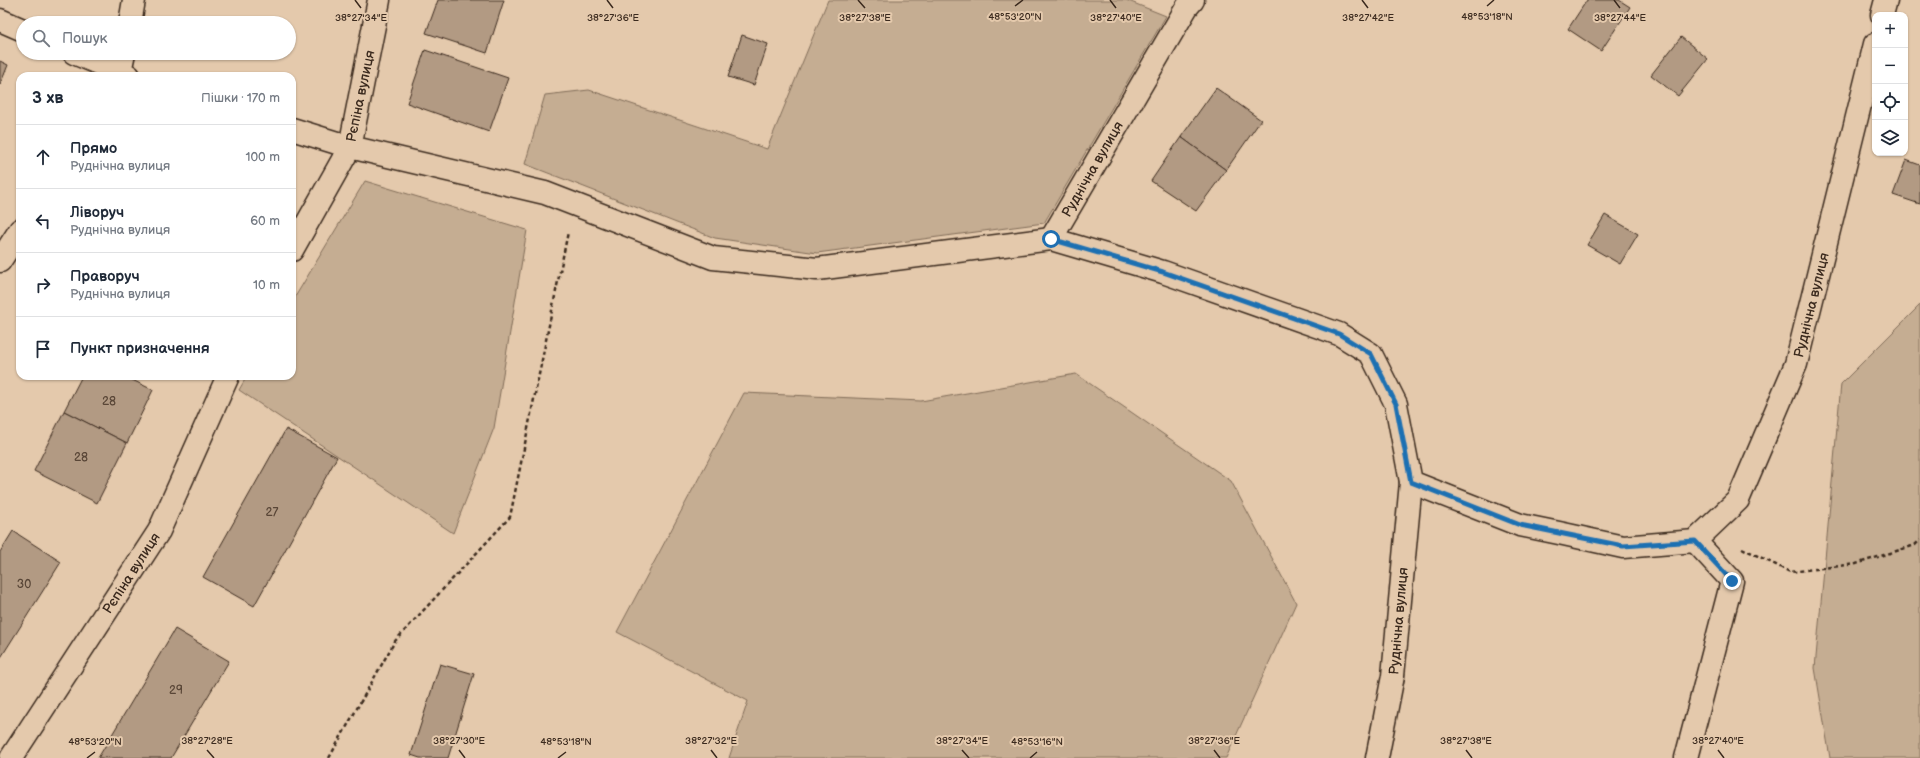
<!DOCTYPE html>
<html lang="uk">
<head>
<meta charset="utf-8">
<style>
  :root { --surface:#fff; --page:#f6f6f7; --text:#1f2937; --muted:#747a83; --line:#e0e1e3 }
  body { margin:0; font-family:"Balsamiq Sans",sans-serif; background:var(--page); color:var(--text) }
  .controls { position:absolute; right:12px; top:12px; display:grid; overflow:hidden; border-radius:8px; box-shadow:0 1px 3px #0004 }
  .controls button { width:36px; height:36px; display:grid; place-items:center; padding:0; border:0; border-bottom:1px solid var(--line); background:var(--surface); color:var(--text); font:20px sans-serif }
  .stop { position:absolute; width:12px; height:12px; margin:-9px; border:3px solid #1f6fb2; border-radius:50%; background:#fff }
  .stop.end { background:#1f6fb2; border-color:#fff; box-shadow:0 1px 4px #0008 }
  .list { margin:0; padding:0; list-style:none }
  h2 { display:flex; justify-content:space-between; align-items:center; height:52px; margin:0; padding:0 16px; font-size:17px }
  h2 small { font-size:13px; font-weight:400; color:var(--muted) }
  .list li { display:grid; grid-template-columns:26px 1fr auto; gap:12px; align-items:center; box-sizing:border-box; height:64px; padding:0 16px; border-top:1px solid var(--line) }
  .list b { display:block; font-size:15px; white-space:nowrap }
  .list p { margin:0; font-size:13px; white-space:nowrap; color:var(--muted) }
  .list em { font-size:13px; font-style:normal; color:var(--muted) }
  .icon { flex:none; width:22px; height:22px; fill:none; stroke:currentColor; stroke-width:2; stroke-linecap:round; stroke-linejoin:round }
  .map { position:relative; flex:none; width:1920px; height:758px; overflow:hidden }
  .search { position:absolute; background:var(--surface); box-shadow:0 1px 3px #0004; left:16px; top:16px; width:280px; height:44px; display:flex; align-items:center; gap:10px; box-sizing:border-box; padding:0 14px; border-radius:22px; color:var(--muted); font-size:15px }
  .panel { position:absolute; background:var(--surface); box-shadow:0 1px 3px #0004; left:16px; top:72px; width:280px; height:308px; border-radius:12px }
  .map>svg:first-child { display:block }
</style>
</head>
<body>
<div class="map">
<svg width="1920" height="758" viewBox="0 0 1920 758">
  <rect width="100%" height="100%" fill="#e4c9ac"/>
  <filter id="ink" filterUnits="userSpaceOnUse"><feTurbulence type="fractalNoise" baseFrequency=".025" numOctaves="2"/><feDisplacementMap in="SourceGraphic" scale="8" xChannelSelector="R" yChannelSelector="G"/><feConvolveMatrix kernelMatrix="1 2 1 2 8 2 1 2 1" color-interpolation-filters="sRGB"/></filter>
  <g filter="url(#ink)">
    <g fill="#c5ad92" stroke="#806c58">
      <polygon points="828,0 1126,0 1166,16 1044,223 817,253 715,238 525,164 545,95 589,90 767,149"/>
      <polygon points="365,181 527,230 494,428 453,533 239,390 247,376 292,376 292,302"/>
      <polygon points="1920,305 1920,758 1830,758 1815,668 1841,384"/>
      <polygon points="1076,374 1231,481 1296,603 1226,758 729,758 748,701 617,632 744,393 921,401"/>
    </g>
    <g fill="#b29a83" stroke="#3b2a1e">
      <polygon points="438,0 504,0 487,53 426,33"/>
      <polygon points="1587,0 1619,0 1630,7 1601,51 1568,29"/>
      <polygon points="742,35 768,44 754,85 728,77"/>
      <polygon points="1681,37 1708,59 1678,96 1651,75"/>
      <polygon points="425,50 508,78 489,132 407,103"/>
      <polygon points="0,61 8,65 0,85"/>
      <polygon points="1216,88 1261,120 1226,170 1181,137"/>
      <polygon points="1181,137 1226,170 1196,211 1151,181"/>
      <polygon points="1906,160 1920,165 1920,204 1893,195"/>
      <polygon points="1605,215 1638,234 1620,264 1587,245"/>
      <polygon points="82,376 124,376 153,390 127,443 64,411"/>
      <polygon points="64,411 127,443 97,503 34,471"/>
      <polygon points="286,429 337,457 254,606 203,577"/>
      <polygon points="13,531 61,562 0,659 0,552"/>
      <polygon points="175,629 229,661 202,706 171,758 98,758"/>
      <polygon points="440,664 474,674 448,758 420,758 411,755"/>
    </g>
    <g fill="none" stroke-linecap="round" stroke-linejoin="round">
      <defs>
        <g id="minor">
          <polyline points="1193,0 1187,7 1051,239 1163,272 1339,334 1371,354 1396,404 1411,482 1520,525 1559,533 1623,547 1695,541"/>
          <polyline points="1882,15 1886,0"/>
          <polyline points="0,20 23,30"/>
          <polyline points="130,23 134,0"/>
          <polyline points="74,53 129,76"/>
          <polyline points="119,76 124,53"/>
          <polyline points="292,129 350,147 545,193 713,258 817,269 1051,239"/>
          <polyline points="292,250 350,147 379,0"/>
          <polyline points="0,261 20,230"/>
          <polyline points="11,758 159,531 228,376"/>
          <polyline points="1377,758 1393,676 1411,482"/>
          <polyline points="1686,758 1732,581 1695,541 1738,500 1796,364 1875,44"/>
        </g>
      </defs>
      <use href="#minor" stroke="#3b2a1e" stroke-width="25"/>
      <g stroke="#3b2a1e" stroke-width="2.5" stroke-dasharray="4 3" stroke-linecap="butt">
        <polyline points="1742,548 1790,572 1856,564 1915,545 1920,540"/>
        <polyline points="329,758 395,641 510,517 568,232"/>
      </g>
      <use href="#minor" stroke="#e4c9ac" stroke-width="22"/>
    </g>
  </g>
  <g fill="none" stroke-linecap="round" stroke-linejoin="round" filter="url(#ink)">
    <polyline stroke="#1f6fb2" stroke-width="5" points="1051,239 1163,272 1339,334 1371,354 1396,404 1411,482 1520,525 1559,533 1623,546 1695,541 1732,581"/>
  </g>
  <path fill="none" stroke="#3b2a1e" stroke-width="1.5" d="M355 0 361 8M607 0 613 8M858 0 865 8M1110 0 1116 8M1362 0 1368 8M1614 0 1620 8M1015 6 1023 0M1487 6 1494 0M207 750 214 758M459 750 465 758M711 750 717 758M962 750 969 758M1214 750 1220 758M1466 750 1472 758M1718 750 1724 758M87 758 95 752M558 758 566 752M1030 758 1037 752"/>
  <g text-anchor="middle" stroke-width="4" stroke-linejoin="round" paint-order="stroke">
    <g font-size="12" fill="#594637">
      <text x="109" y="405">28</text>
      <text x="81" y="461">28</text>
      <text x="272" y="516">27</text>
      <text x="24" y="588">30</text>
      <text x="176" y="694">29</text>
    </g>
    <g font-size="14" fill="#3b2a1e" stroke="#e4c9ac">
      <text transform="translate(360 96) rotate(-78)" y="5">Рєпіна вулиця</text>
      <text transform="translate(1092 169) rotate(-60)" y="5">Руднічна вулиця</text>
      <text transform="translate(1811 305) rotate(-76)" y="5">Руднічна вулиця</text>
      <text transform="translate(131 573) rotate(-57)" y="5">Рєпіна вулиця</text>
      <text transform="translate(1398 621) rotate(-85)" y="5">Руднічна вулиця</text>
    </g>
  </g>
  <g font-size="10" text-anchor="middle" fill="#3b2a1e" stroke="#e4c9ac" stroke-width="4" stroke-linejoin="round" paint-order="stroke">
    <text x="1015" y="20">48°53'20"N</text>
    <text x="1487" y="20">48°53'18"N</text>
    <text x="613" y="21">38°27'36"E</text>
    <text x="361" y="21">38°27'34"E</text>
    <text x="865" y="21">38°27'38"E</text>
    <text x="1116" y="21">38°27'40"E</text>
    <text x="1368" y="21">38°27'42"E</text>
    <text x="1620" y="21">38°27'44"E</text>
    <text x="207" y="744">38°27'28"E</text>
    <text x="459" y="744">38°27'30"E</text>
    <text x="711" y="744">38°27'32"E</text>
    <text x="962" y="744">38°27'34"E</text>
    <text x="1214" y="744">38°27'36"E</text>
    <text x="1466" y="744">38°27'38"E</text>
    <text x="1718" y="744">38°27'40"E</text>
    <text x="95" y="745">48°53'20"N</text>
    <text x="566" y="745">48°53'18"N</text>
    <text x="1037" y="745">48°53'16"N</text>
  </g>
</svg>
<div class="controls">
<button>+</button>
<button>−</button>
<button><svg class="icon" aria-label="locate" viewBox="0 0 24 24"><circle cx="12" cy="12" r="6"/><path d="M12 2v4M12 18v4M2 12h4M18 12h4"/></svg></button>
<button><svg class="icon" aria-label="layers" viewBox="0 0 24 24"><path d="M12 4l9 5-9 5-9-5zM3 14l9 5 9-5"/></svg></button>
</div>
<div class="stop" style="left:1051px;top:239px"></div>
<div class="stop end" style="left:1732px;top:581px"></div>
<div class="search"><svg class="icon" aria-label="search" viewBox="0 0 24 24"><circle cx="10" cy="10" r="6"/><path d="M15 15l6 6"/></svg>Пошук</div>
<section class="panel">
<h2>3 хв<small>Пішки · 170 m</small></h2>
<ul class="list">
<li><svg class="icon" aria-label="ahead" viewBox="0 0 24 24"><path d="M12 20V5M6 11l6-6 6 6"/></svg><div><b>Прямо</b><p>Руднічна вулиця</p></div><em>100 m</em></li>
<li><svg class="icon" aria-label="left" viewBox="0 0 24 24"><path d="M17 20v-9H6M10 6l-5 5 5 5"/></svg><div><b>Ліворуч</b><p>Руднічна вулиця</p></div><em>60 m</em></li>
<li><svg class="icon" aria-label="right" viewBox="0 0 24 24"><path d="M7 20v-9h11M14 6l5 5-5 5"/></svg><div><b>Праворуч</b><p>Руднічна вулиця</p></div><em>10 m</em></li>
<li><svg class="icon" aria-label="arrive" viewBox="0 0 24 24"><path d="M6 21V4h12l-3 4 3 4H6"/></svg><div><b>Пункт призначення</b></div></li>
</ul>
</section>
</div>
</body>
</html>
